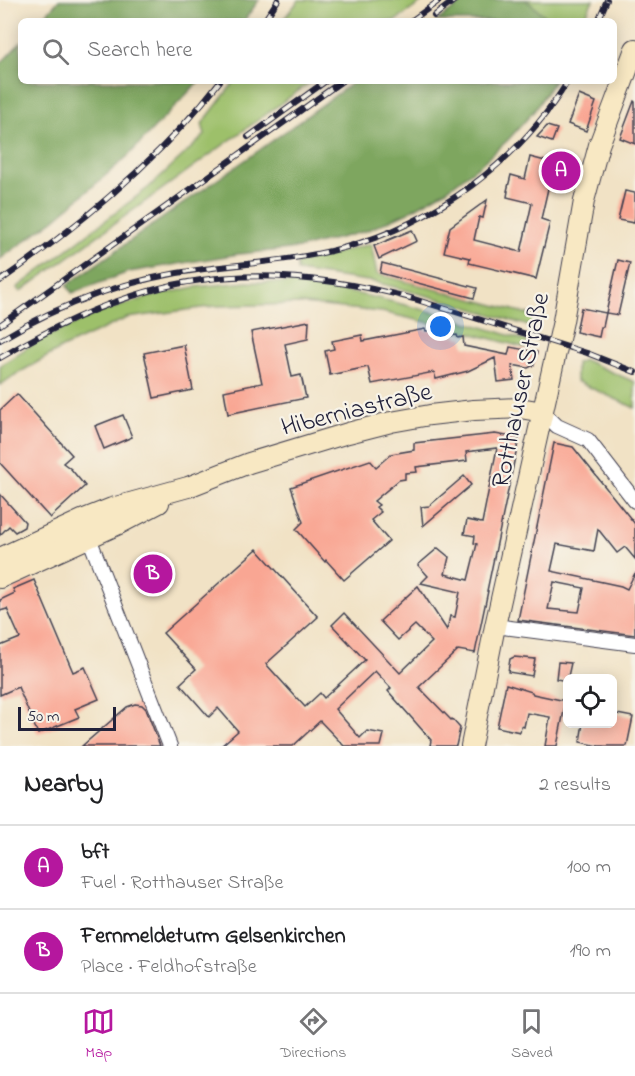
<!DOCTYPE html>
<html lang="en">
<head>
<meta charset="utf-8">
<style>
  :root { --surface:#fff; --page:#f2f2f2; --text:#202124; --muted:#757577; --line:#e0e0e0; --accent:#b5179e }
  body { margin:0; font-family:"Indie Flower",sans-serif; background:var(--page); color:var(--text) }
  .controls { position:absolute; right:18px; bottom:18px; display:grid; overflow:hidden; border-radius:9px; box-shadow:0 3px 15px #0003 }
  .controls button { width:54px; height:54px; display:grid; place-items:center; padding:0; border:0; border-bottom:2px solid var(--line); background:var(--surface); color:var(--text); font:30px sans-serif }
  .scale { position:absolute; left:18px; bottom:15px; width:98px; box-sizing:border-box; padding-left:6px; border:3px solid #22223b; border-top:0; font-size:16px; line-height:21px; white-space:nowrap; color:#22223b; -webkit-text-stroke:4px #f7f3e8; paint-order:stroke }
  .you { position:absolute; left:441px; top:327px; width:21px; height:21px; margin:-15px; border:4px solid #fff; border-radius:50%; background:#1a73e8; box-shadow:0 0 0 9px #1a73e833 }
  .badge { display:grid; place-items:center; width:39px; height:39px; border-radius:50%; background:var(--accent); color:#fff; font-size:20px; font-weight:700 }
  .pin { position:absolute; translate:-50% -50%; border:3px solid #fff; box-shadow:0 2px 6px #0006 }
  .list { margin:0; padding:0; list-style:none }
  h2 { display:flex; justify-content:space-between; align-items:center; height:78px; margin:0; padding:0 24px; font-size:26px }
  h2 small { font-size:20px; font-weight:400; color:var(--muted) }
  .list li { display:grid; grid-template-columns:39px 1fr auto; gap:18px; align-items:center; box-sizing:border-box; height:84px; padding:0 24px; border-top:2px solid var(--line) }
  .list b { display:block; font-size:22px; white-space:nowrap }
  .list p { margin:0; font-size:20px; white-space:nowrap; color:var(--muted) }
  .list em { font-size:20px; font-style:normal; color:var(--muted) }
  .icon { flex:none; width:33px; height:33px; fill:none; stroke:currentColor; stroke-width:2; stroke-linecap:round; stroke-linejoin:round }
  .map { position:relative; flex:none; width:635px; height:746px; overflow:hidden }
  .search { position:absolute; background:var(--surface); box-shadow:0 3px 15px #0003; left:18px; right:18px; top:18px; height:66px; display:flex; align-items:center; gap:15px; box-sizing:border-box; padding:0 21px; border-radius:9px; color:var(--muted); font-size:22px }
  .sheet { height:246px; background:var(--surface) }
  nav { display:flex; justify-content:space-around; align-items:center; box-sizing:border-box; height:84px; border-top:2px solid var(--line); background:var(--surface); font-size:16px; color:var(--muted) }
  nav a { display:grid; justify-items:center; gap:3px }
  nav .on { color:var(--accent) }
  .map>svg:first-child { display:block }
</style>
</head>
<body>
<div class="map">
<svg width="635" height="746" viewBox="0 0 635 746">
  <rect width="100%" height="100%" fill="#f7f3e8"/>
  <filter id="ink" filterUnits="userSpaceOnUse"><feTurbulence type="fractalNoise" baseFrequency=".0167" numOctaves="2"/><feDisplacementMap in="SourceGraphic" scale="12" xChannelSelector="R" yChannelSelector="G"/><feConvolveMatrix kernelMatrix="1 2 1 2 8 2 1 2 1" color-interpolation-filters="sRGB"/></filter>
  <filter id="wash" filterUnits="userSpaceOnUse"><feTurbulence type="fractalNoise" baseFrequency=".008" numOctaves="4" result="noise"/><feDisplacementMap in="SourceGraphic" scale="24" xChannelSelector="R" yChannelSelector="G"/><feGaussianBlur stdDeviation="1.35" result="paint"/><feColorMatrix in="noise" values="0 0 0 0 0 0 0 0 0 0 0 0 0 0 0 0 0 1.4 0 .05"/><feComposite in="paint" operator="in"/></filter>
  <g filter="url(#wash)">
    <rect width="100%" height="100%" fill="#f1e2c5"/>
    <g fill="#9dc06a" stroke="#607152" stroke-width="1.5">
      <polygon points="299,0 425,0 395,21 282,21"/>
      <polygon points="526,0 593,0 583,21 551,21"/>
      <polygon points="235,81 312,81 20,292 17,288 149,187 205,135 202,124"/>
      <polygon points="371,244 377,274 536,316 532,327 451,302 375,282 297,271 297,263"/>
      <path d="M248 282C265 283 282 281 299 284 378 294 452 317 527 341L526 348 447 327 382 312 303 304 216 306 127 318 62 348 15 375 0 385V366L37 341 98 313 149 297 195 287Z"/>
      <polygon points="584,360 635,382 635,408 576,381 576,363"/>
    </g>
    <g fill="#7ea65e" stroke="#50644c" stroke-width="1.5">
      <polygon points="59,0 259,0 244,21 40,21"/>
      <polygon points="466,0 526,0 551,21 437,21"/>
      <polygon points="21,42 21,81 199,81 128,156 55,219 0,259 0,64"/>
      <polygon points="355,81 554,81 534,111 508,140 480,165 445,191 408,212 366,231 301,248 239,254 129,272 72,293 67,285 258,151"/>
    </g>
    <g id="blocks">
      <g fill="#f9a693" fill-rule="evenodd">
        <polygon points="579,95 596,102 586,131 568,124"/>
        <polygon points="634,101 635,102 635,144 620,138"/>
        <polygon points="547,126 557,129 552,142 537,137"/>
        <polygon points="530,157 553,163 554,159 578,165 573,185 550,180 541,219 550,222 536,279 469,263 470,258 444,252 450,227 487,200 483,218 479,217 474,240 521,252 532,203 507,197 508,191 507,191 511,175 525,179"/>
        <polygon points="625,191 635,193 635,216 634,223 618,220"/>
        <polygon points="412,230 417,241 379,259 374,246"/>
        <polygon points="618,260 630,263 618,315 606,313"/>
        <polygon points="382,263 477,288 474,298 380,273"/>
        <polygon points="581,308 606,313 603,327 601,327 599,337 576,332"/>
        <polygon points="309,321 308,339 285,344 292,377 301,375 306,398 228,414 224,391 262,383 251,332"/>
        <polygon points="425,329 426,331 439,329 440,335 449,333 449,336 457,335 458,338 463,337 464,346 508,355 510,347 537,352 534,365 528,368 512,365 514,380 498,382 495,358 468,371 436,379 434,372 372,384 368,367 330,375 325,351 334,349 332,341 362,335 363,341"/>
        <polygon points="184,345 193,390 154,398 144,353"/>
        <polygon points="17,394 72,455 63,463 71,469 85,486 50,518 0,463 0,410"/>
        <polygon points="123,415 132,437 104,449 95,426"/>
        <polygon points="495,434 519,438 487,591 488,591 475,653 458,650 419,687 451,720 452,719 460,728 456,746 430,746 431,740 388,691 391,688 375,671 335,709 360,738 367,731 384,734 381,746 344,746 320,721 293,746 221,746 238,731 218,708 209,717 180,684 196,669 163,633 257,549 318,617 266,664 305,707 320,693 324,698 365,660 332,625 344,613 400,673 432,642 415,625 398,640 380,621 418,586 447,630 450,616 455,617 460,592 421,583 428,576 418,565 438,548 449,557 445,574 468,580 477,544 474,543 475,536 464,534 467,520 482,523 497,448 466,452 467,461 416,467 417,472 405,473 405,479 399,480 374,501 379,505 376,507 381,512 371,520 389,541 344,580 326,560 325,562 296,529 303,522 291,487 370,460 376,467 391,454 414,450 414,443"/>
        <path d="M554 443 573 447 635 524V559L625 547 617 553 598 529 594 551 557 544 551 571 621 586 627 589 635 573V635L518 620ZM554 582 584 588 579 612 548 609Z"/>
        <polygon points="464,476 471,485 423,526 421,507 429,506"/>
        <polygon points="0,494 25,522 24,527 15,532 9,526 0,535"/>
        <polygon points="34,580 73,672 85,667 99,699 75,709 79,717 38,734 18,687 0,695 0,646 20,638 7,609 0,611 0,600 15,593 13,589"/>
        <polygon points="514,657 535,659 532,676 508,672 510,659"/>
        <polygon points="558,662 571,663 567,681 556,679"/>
        <polygon points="506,684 532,692 533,694 566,701 557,746 545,746 550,717 527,713 524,727 521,726 520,732 497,727"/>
        <polygon points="135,704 142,705 146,709 160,746 82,746 127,707"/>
        <polygon points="612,713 633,717 627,746 599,746 580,742 583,723 612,723"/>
      </g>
    </g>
  </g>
  <g filter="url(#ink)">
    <use href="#blocks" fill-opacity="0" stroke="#413f50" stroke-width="1.5"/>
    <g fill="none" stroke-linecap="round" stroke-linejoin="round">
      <defs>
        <g id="minor">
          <polyline points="543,412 557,426 588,440 635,501"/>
          <polyline points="86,530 170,746"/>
          <polyline points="495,626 635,644"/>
        </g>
        <g id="secondary">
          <polyline points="0,558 82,520 112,508 188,487 249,463 348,433 391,422 430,415 474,410 520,408 543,412"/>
          <polyline points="0,578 119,524 159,503"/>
          <polyline points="471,746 495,626 563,321 584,201 599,145 635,49"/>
        </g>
      </defs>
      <use href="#minor" stroke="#413f50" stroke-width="16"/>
      <use href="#secondary" stroke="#413f50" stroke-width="22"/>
      <use href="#minor" stroke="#fff" stroke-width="14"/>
      <use href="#secondary" stroke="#f8e8c3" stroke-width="20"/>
      <defs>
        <g id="rail">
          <polyline points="434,16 455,0"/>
          <polyline points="264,21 278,0"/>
          <polyline points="411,21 440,0"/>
          <polyline points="598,21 607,0"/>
          <polyline points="248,137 326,81"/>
          <path d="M0 281C79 226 161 158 220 81"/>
          <polyline points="0,325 342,81"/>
          <path d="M0 340C63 302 131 278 204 269 251 263 298 260 343 248 435 223 519 162 568 81"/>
          <path d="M0 358C47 330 96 306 149 291 235 266 329 276 414 299L587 353 635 372"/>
        </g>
      </defs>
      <use href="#rail" stroke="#22223b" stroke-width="6"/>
      <use href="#rail" stroke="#f7f3e8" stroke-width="4" stroke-dasharray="11" stroke-linecap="butt"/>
    </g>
  </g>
  <g text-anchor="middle" stroke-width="4.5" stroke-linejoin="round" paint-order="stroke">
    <g font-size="26" fill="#22223b" stroke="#f7f3e8">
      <text transform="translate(519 390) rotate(-78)" y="9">Rotthauser Straße</text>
      <text transform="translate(356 408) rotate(-14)" y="9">Hiberniastraße</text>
    </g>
  </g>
</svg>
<div class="controls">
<button><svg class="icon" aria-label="locate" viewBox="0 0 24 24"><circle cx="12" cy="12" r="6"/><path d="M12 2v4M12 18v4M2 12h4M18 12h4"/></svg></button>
</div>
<div class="scale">50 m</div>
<div class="you"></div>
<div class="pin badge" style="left:561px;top:171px">A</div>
<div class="pin badge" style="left:153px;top:574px">B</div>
<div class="search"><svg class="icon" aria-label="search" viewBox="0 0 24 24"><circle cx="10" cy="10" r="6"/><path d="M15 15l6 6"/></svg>Search here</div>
</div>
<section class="sheet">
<h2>Nearby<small>2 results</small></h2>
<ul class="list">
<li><span class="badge">A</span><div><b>bft</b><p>Fuel · Rotthauser Straße</p></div><em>100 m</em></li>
<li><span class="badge">B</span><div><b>Fernmeldeturm Gelsenkirchen</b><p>Place · Feldhofstraße</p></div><em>190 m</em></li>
</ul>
</section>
<nav>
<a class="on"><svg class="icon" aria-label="map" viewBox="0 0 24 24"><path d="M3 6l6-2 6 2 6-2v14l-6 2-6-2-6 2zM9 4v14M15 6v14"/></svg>Map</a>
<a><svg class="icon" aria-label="directions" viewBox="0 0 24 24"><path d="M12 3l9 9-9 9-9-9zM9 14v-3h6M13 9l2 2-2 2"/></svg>Directions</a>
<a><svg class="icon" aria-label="saved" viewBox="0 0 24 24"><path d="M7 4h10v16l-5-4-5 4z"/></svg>Saved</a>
</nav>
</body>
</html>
